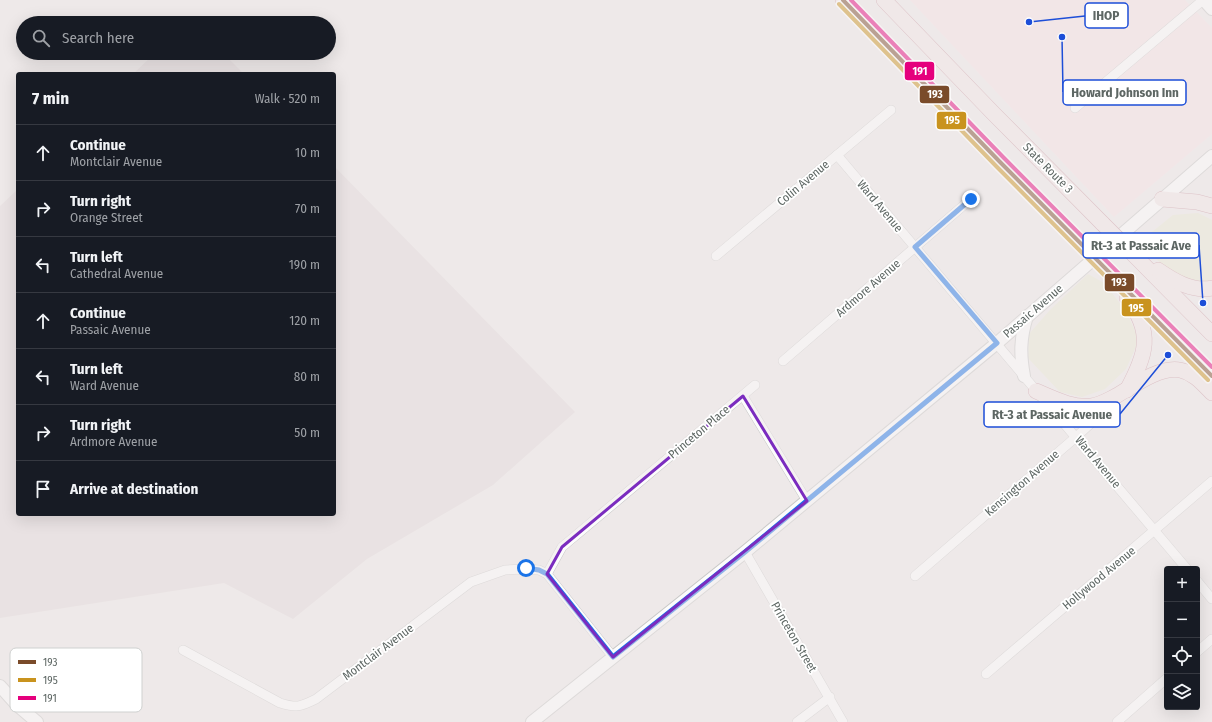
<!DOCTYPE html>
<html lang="en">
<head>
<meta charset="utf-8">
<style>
  :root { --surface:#171b24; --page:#242831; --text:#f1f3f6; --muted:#9ea1a6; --line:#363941 }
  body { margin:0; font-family:"Fira Sans Condensed",sans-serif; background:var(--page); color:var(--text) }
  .controls { position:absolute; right:12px; bottom:12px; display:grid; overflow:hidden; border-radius:4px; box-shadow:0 4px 16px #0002 }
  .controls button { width:36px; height:36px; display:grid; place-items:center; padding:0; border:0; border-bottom:1px solid var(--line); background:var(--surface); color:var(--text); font:20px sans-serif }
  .stop { position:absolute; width:12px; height:12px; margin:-9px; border:3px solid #1a73e8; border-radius:50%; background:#fff }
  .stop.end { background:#1a73e8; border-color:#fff; box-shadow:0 1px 4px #0008 }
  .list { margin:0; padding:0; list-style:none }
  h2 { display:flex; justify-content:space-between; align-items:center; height:52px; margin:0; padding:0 16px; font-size:17px }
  h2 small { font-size:13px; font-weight:400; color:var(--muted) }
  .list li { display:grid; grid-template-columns:26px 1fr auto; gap:12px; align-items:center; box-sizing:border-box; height:56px; padding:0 16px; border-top:1px solid var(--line) }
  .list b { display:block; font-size:15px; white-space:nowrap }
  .list p { margin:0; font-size:13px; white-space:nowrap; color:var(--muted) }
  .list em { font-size:13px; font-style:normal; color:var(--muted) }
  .icon { flex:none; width:22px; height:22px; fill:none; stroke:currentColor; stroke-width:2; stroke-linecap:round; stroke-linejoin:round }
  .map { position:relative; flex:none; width:1212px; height:722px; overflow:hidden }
  .search { position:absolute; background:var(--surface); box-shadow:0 4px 16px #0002; left:16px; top:16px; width:320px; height:44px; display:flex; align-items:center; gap:10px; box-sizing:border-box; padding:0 14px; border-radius:22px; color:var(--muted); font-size:15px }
  .panel { position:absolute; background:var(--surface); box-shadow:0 4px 16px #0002; left:16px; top:72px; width:320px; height:444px; border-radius:4px }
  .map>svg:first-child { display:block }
</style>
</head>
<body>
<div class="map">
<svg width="1212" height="722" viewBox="0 0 1212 722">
  <rect width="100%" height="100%" fill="#eee9e9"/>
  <polygon fill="#f7e2e5" points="910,0 1185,0 1212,28 1212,134 1114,217"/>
  <g fill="#e2dadb">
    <polygon points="155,53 223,53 244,74 133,74"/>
    <polygon points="334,166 575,412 493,485 367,559 293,619 224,583 0,618 0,206 18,189 18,514 334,514"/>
  </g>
  <g fill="#e9e9d4">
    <polygon points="1198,213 1212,220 1212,280 1199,283 1178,278 1155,258 1141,241 1173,215"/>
    <polygon points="1088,274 1104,283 1126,311 1139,340 1126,369 1105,389 1082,397 1060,392 1028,358 1029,334 1050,310"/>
  </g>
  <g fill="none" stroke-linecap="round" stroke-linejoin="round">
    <defs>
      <g id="minor">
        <polyline points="1075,108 1203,0"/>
        <polyline points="837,155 1187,569"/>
        <polyline points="716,256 891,110"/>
        <polyline points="783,361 971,199"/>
        <polyline points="743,396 807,501"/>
        <polyline points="745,552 843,722"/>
        <polyline points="547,574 562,547 755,385"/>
        <polyline points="915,576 1076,437 1114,402"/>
        <polyline points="1197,581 1212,599"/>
        <path d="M183 650 280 703C297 708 300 707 316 699L471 582 505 570 526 569 539 570 547 574 613 657"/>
        <polyline points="1197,652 1212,639"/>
        <polyline points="986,674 1212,481"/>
        <polyline points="797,722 830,697"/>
        <polyline points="1117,722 1167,678"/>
      </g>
      <g id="secondary">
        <polyline points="1204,0 1212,9"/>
        <path d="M1024 376C1020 354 1020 339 1027 316"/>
        <polyline points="0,686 17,705 37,722"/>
        <polyline points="532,722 745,552 997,343 1212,156"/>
      </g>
      <g id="trunk">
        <polyline points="843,0 972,134 1081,244"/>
        <polyline points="884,0 994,114 1103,224"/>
        <polyline points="1162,199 1197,202 1212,206"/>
        <polyline points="1128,249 1212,334"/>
        <polyline points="1105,269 1212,376"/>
        <path d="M1158 270C1174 281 1192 292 1212 288"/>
        <path d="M1127 390C1146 355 1154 333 1127 298"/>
        <path d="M1036 391C1053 398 1071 408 1091 406 1100 405 1108 400 1116 396 1133 386 1160 366 1180 370 1194 373 1203 384 1212 393"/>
      </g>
    </defs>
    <use href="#minor" stroke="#c8c8c7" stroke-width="10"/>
    <use href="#secondary" stroke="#c8c8c7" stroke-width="14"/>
    <use href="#trunk" stroke="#c7959f" stroke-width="16"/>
    <use href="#minor" stroke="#fcfcfc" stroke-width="9"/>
    <use href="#secondary" stroke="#fcfcfc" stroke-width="12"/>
    <use href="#trunk" stroke="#f2e6e6" stroke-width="15"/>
    <defs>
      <g id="trunk-bridge">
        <polyline points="1103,224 1128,249"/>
        <polyline points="1081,244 1105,269"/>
      </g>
    </defs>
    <use href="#trunk-bridge" stroke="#c7959f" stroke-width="16" stroke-linecap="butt"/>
    <use href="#trunk-bridge" stroke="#f2e6e6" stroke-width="15"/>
    <defs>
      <polyline id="bus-1" points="843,0 1000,162 1212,376"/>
      <polyline id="bus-2" points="839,4 996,166 1208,380"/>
      <polyline id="bus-3" points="851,0 1004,158 1212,367"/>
    </defs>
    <use href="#bus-1" stroke="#fff" stroke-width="7"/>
    <use href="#bus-2" stroke="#fff" stroke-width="7"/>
    <use href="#bus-3" stroke="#fff" stroke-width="7"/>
    <use href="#bus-1" stroke="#7a4b2a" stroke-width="4"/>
    <use href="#bus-2" stroke="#c9931e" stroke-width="4"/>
    <use href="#bus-3" stroke="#e5007d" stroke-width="4"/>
  </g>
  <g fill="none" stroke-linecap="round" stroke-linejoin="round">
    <polyline stroke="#1a73e8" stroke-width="5" points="526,568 539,570 547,574 613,657 745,552 997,343 915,247 971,199"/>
  </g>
  <path d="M0 0H1212V722H0ZM743 396 807 501 613 657 547 574 562 547Z" fill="#eee9e9" fill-opacity=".55" fill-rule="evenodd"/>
  <path fill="none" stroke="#7b2cbf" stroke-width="3" stroke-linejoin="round" d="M743 396 807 501 613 657 547 574 562 547Z"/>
  <g text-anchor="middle" stroke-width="3.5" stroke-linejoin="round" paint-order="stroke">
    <g font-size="12" fill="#5e6764" stroke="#fff">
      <text transform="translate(1048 168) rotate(45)" y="4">State Route 3</text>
      <text transform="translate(803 183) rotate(-40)" y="4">Colin Avenue</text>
      <text transform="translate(880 206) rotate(50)" y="4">Ward Avenue</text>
      <text transform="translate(868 288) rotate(-41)" y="4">Ardmore Avenue</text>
      <text transform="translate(1033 311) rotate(-41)" y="4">Passaic Avenue</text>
      <text transform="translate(699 432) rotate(-40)" y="4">Princeton Place</text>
      <text transform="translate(1098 462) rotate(50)" y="4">Ward Avenue</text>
      <text transform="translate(1022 483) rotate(-41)" y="4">Kensington Avenue</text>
      <text transform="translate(1099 578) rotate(-40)" y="4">Hollywood Avenue</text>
      <text transform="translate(794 637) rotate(60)" y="4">Princeton Street</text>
      <text transform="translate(378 652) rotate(-37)" y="4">Montclair Avenue</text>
    </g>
  </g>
  <rect x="10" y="648" width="132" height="64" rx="6" fill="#fff" stroke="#cfd1d0" stroke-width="1"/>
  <rect x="18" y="660" width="18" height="4" fill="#7a4b2a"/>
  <rect x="18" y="678" width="18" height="4" fill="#c9931e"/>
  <rect x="18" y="696" width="18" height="4" fill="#e5007d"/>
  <g font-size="11" fill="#5e6764">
    <text x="43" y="666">193</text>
    <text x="43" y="684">195</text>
    <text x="43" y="702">191</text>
  </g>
  <path fill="none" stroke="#1d4ed8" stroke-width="1.5" d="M1029 22L1085 16M1062 37L1063 92M1203 303L1199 245M1168 355L1120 414"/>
  <g fill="#1d4ed8" stroke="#fff" stroke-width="1.5">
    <circle cx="1029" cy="22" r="4"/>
    <circle cx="1062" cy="37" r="4"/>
    <circle cx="1203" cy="303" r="4"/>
    <circle cx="1168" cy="355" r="4"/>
  </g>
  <g fill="#fff" stroke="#1d4ed8" stroke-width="1.5">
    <rect x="1085" y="3" width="43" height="25" rx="4"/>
    <rect x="1063" y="80" width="123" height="25" rx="4"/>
    <rect x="1083" y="233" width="116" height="25" rx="4"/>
    <rect x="984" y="402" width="136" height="25" rx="4"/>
  </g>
  <g font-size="13" text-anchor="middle" font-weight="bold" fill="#5e6764">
    <text x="1106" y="20">IHOP</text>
    <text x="1125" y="97">Howard Johnson Inn</text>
    <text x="1141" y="250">Rt-3 at Passaic Ave</text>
    <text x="1052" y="419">Rt-3 at Passaic Avenue</text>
  </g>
  <g stroke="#fff" stroke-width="1.5">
    <rect x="904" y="61" width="31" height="20" rx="4" fill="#e5007d"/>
    <rect x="919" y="85" width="31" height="19" rx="4" fill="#7a4b2a"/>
    <rect x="936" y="111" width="31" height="19" rx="4" fill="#c9931e"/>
    <rect x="1104" y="273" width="31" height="19" rx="4" fill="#7a4b2a"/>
    <rect x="1121" y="298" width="31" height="19" rx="4" fill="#c9931e"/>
  </g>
  <g font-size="11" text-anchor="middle" font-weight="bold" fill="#fff">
    <text x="920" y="75">191</text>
    <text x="935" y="98">193</text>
    <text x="952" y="124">195</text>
    <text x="1119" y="286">193</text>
    <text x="1136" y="312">195</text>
  </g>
</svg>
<div class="controls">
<button>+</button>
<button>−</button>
<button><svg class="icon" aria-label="locate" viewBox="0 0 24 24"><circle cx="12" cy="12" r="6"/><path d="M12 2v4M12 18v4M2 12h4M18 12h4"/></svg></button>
<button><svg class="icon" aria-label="layers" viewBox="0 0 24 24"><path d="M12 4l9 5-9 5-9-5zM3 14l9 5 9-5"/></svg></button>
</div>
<div class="stop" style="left:526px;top:568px"></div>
<div class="stop end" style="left:971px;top:199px"></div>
<div class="search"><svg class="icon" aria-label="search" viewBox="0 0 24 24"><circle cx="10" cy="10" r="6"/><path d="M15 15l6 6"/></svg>Search here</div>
<section class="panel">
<h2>7 min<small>Walk · 520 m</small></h2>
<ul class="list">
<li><svg class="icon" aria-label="ahead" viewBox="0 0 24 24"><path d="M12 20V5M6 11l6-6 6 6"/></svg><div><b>Continue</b><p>Montclair Avenue</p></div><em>10 m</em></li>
<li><svg class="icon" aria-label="right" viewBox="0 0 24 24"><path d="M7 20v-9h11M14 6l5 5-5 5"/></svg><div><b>Turn right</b><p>Orange Street</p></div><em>70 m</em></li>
<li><svg class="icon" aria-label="left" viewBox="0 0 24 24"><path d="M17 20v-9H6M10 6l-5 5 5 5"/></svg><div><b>Turn left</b><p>Cathedral Avenue</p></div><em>190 m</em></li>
<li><svg class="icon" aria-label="ahead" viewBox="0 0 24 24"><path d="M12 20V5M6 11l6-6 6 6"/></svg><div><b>Continue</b><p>Passaic Avenue</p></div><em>120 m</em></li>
<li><svg class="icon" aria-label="left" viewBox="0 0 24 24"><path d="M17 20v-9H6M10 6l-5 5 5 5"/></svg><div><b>Turn left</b><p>Ward Avenue</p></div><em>80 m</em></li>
<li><svg class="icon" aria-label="right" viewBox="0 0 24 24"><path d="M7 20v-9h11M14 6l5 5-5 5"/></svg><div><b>Turn right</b><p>Ardmore Avenue</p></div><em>50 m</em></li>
<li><svg class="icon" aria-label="arrive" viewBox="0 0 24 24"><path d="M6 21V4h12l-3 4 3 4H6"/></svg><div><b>Arrive at destination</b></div></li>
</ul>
</section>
</div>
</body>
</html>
